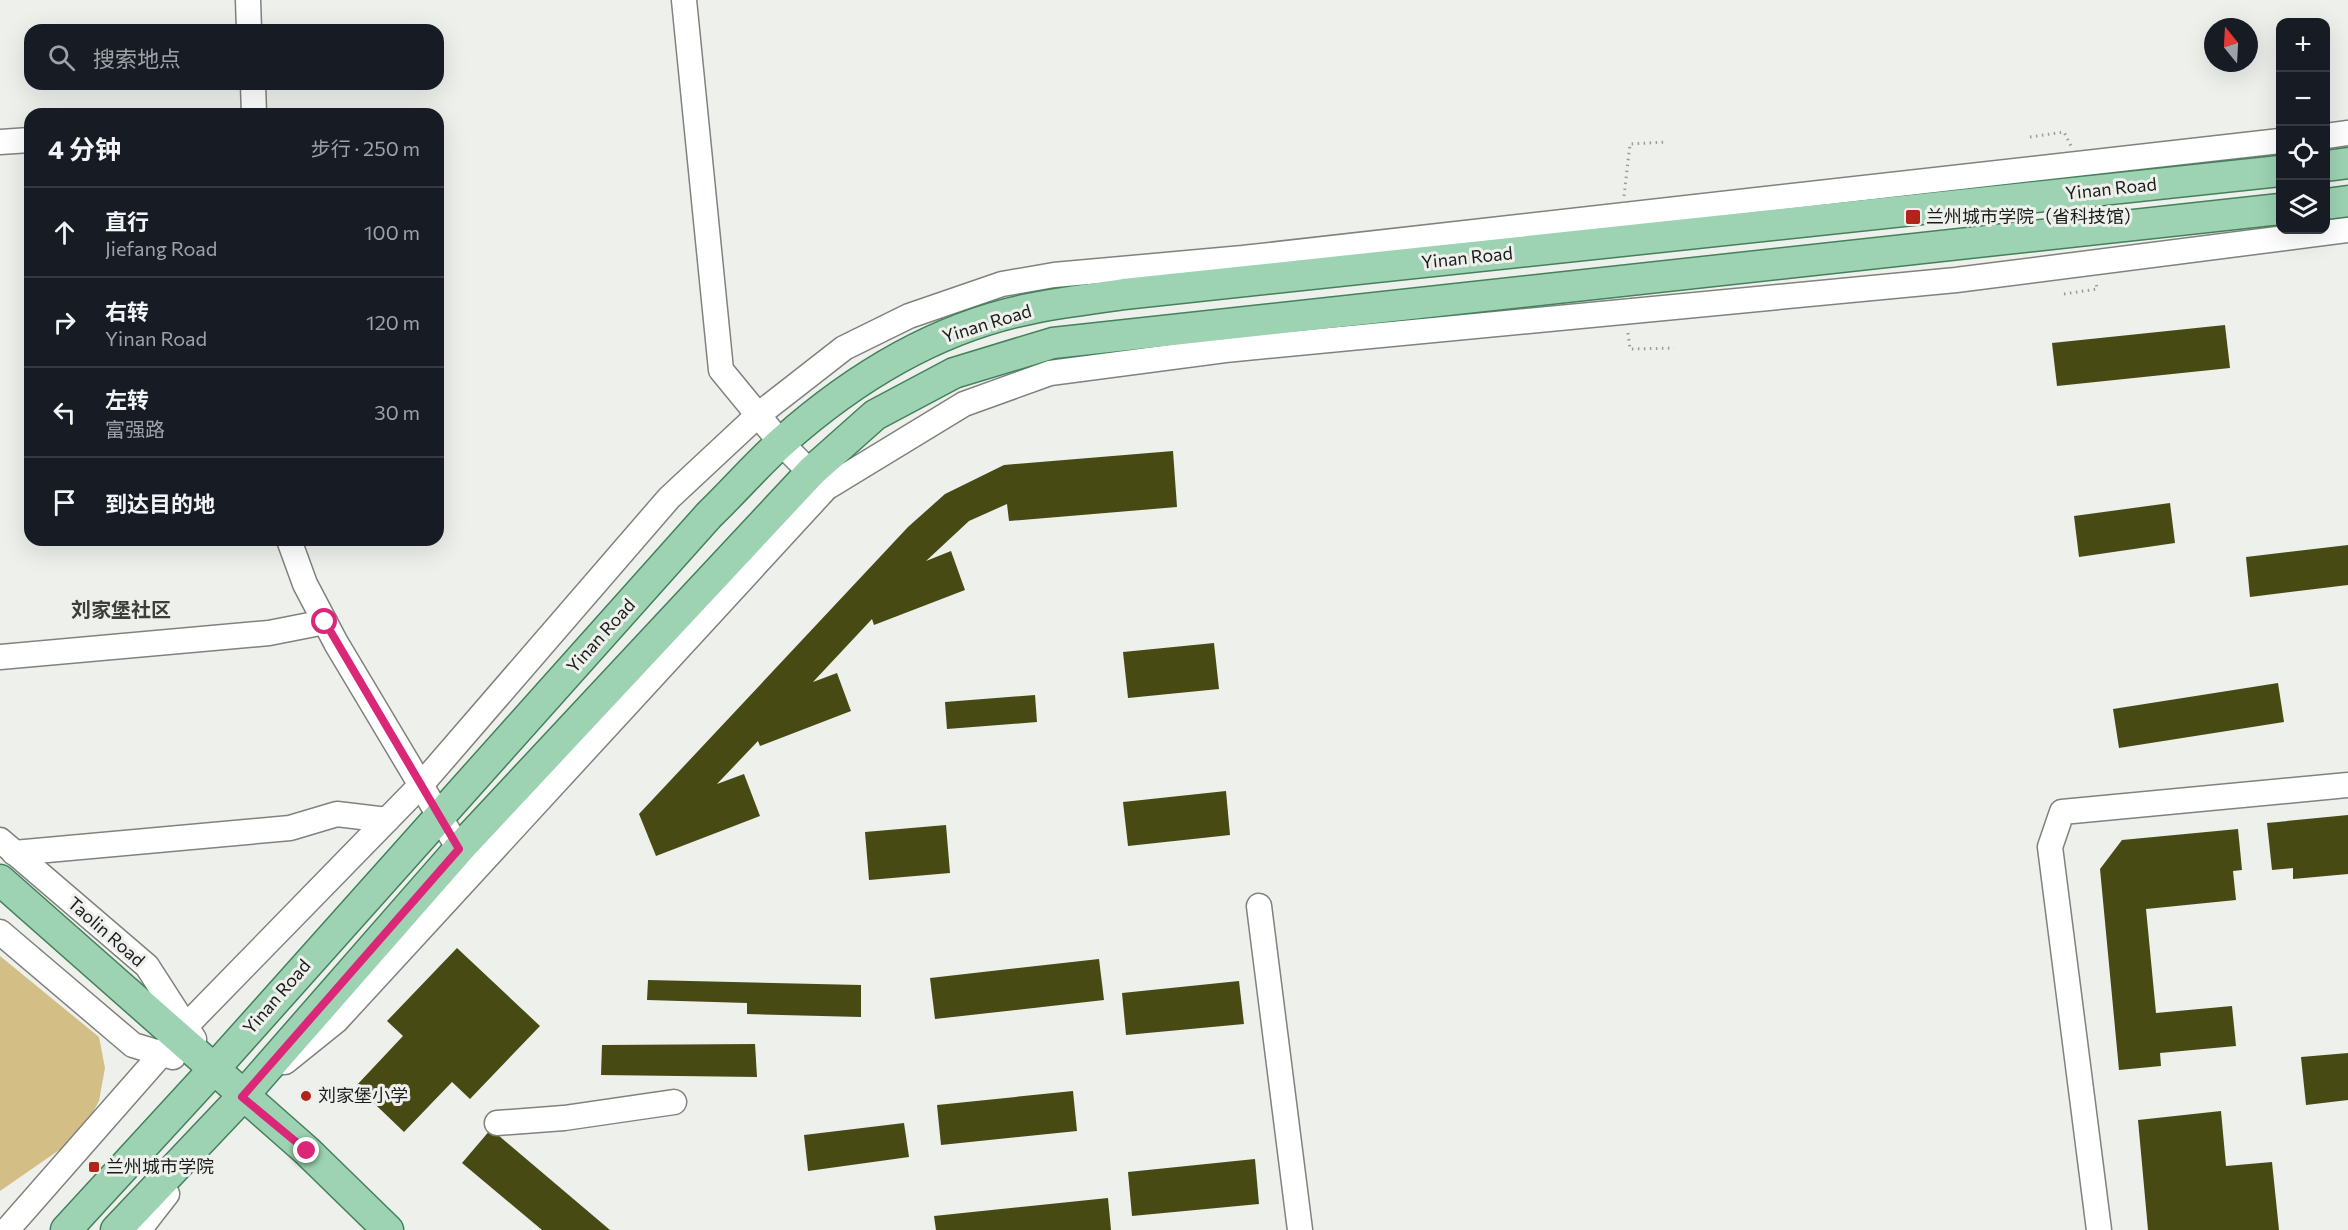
<!DOCTYPE html>
<html lang="zh">
<head>
<meta charset="utf-8">
<style>
  :root { --surface:#171b24; --page:#20242c; --text:#f1f3f6; --muted:#9ea1a6; --line:#363941 }
  body { margin:0; font-family:Commissioner,"Noto Sans SC",sans-serif; background:var(--page); color:var(--text) }
  .controls { position:absolute; right:18px; top:18px; display:grid; overflow:hidden; border-radius:12px; box-shadow:0 6px 24px #0002 }
  .controls button { width:54px; height:54px; display:grid; place-items:center; padding:0; border:0; border-bottom:2px solid var(--line); background:var(--surface); color:var(--text); font:30px sans-serif }
  .compass { position:absolute; left:2204px; top:18px; width:54px; height:54px; border-radius:50%; background:var(--surface); box-shadow:0 6px 24px #0002; rotate:342deg }
  .stop { position:absolute; width:18px; height:18px; margin:-14px; border:4px solid #db2777; border-radius:50%; background:#fff }
  .stop.end { background:#db2777; border-color:#fff; box-shadow:0 2px 6px #0008 }
  .list { margin:0; padding:0; list-style:none }
  h2 { display:flex; justify-content:space-between; align-items:center; height:78px; margin:0; padding:0 24px; font-size:26px }
  h2 small { font-size:20px; font-weight:400; color:var(--muted) }
  .list li { display:grid; grid-template-columns:39px 1fr auto; gap:18px; align-items:center; box-sizing:border-box; height:90px; padding:0 24px; border-top:2px solid var(--line) }
  .list b { display:block; font-size:22px; white-space:nowrap }
  .list p { margin:0; font-size:20px; white-space:nowrap; color:var(--muted) }
  .list em { font-size:20px; font-style:normal; color:var(--muted) }
  .icon { flex:none; width:33px; height:33px; fill:none; stroke:currentColor; stroke-width:2; stroke-linecap:round; stroke-linejoin:round }
  .map { position:relative; flex:none; width:2348px; height:1230px; overflow:hidden }
  .search { position:absolute; background:var(--surface); box-shadow:0 6px 24px #0002; left:24px; top:24px; width:420px; height:66px; display:flex; align-items:center; gap:15px; box-sizing:border-box; padding:0 21px; border-radius:18px; color:var(--muted); font-size:22px }
  .panel { position:absolute; background:var(--surface); box-shadow:0 6px 24px #0002; left:24px; top:108px; width:420px; height:438px; border-radius:18px }
  .map>svg:first-child { display:block }
</style>
</head>
<body>
<div class="map">
<svg width="2348" height="1230" viewBox="0 0 2348 1230">
  <rect width="100%" height="100%" fill="#eef0ec"/>
  <polygon fill="#d3bf85" points="0,956 99,1037 105,1068 99,1101 85,1127 65,1146 0,1191"/>
  <g fill="#474b13">
    <polygon points="2225,325 2230,368 2057,386 2052,343"/>
    <polygon points="1173,451 1177,507 1009,521 1007,504 969,521 926,561 951,551 965,590 874,625 872,619 813,682 837,673 851,711 760,746 758,741 717,784 744,774 760,816 656,856 639,814 908,527 945,494 1004,465"/>
    <polygon points="2170,503 2175,543 2079,557 2074,516"/>
    <polygon points="2348,545 2348,585 2250,597 2246,557"/>
    <polygon points="1214,643 1219,689 1128,698 1123,652"/>
    <polygon points="2278,683 2284,722 2119,748 2113,709"/>
    <polygon points="1035,695 1037,722 947,729 945,702"/>
    <polygon points="1226,791 1230,835 1128,846 1123,802"/>
    <polygon points="2348,815 2348,874 2293,879 2293,868 2272,870 2267,823"/>
    <polygon points="946,825 950,873 869,880 865,832"/>
    <polygon points="2238,829 2242,870 2233,871 2236,900 2146,909 2156,1013 2232,1006 2236,1046 2160,1053 2161,1066 2119,1070 2100,869 2122,840"/>
    <polygon points="457,948 540,1026 470,1099 452,1082 404,1132 356,1086 403,1036 387,1021"/>
    <polygon points="1099,959 1104,1000 935,1019 930,978"/>
    <polygon points="648,980 861,985 861,1017 747,1014 747,1003 647,1000"/>
    <polygon points="1239,981 1244,1024 1126,1035 1122,993"/>
    <polygon points="755,1044 757,1077 601,1075 602,1045"/>
    <polygon points="2348,1053 2348,1100 2306,1105 2301,1057"/>
    <polygon points="1073,1091 1077,1131 941,1145 937,1105"/>
    <polygon points="2221,1111 2226,1166 2272,1162 2279,1230 2148,1230 2138,1120"/>
    <polygon points="904,1123 909,1157 808,1171 804,1135"/>
    <polygon points="491,1129 610,1230 542,1230 462,1163"/>
    <polygon points="1255,1159 1259,1204 1132,1216 1128,1172"/>
    <polygon points="1108,1198 1111,1230 936,1230 934,1216"/>
  </g>
  <g fill="none" stroke-linecap="round" stroke-linejoin="round">
    <defs>
      <g id="minor">
        <polyline points="248,0 249,30"/>
        <polyline points="684,0 721,370 781,443 823,485"/>
        <polyline points="253,84 254,114"/>
        <polyline points="2326,136 2348,133"/>
        <polyline points="0,142 30,140"/>
        <polyline points="289,540 305,584 336,643 459,849"/>
        <polyline points="0,657 269,633 325,622"/>
        <polyline points="0,840 147,966 194,1039"/>
        <polyline points="14,853 290,828 337,814 387,820"/>
        <polyline points="1259,906 1300,1230"/>
        <polyline points="0,932 133,1045 173,1057"/>
        <polyline points="285,1062 336,1021 826,488 964,404 1050,373 1225,350 1956,280 2348,230"/>
        <polyline points="497,1123 564,1118 674,1102"/>
        <polyline points="7,1230 186,1026 421,785 669,498 758,415 844,348 909,316 1002,284 1054,275 1243,258 2280,141"/>
        <polyline points="139,1230 167,1194"/>
        <polyline points="2099,1230 2050,847 2062,812 2348,785"/>
      </g>
      <g id="major">
        <polyline points="2326,166 2348,163"/>
        <polyline points="2326,204 2348,201"/>
        <polyline points="0,880 307,1151 388,1230"/>
        <path d="M66 1230 214 1069 709 515C734 491 757 464 783 441 854 378 936 328 1029 309 1061 302 1093 299 1124 294L2280 171"/>
        <polyline points="116,1230 242,1097 459,849 812,471 875,415 954,373 1053,343 2280,209"/>
      </g>
    </defs>
    <use href="#minor" stroke="#80827e" stroke-width="27"/>
    <use href="#major" stroke="#44805b" stroke-width="33"/>
    <g stroke="#9b9c99" stroke-width="3" stroke-dasharray="1.5 4.5" stroke-linecap="butt">
      <polyline points="2030,137 2064,132 2071,146"/>
      <polyline points="1624,196 1630,144 1666,142"/>
      <polyline points="2064,294 2097,289 2096,282"/>
      <polyline points="1628,333 1630,349 1674,348"/>
    </g>
    <use href="#minor" stroke="#fff" stroke-width="24"/>
    <use href="#major" stroke="#9dd3b2" stroke-width="30"/>
  </g>
  <g fill="none" stroke-linecap="round" stroke-linejoin="round">
    <polyline stroke="#db2777" stroke-width="8" points="307,1151 242,1097 459,849 325,622"/>
  </g>
  <g fill="#b2231a" stroke="#eef0ec" stroke-width="2">
    <rect x="1905" y="209" width="16" height="16" rx="3"/>
    <circle cx="306" cy="1096" r="6"/>
    <rect x="88" y="1161" width="12" height="12" rx="3"/>
  </g>
  <g text-anchor="middle" stroke-width="6" stroke-linejoin="round" paint-order="stroke">
    <g font-size="18" fill="#1a1b1a" stroke="#eef0ec">
      <text transform="translate(2111 189) rotate(-6)" y="6">Yinan Road</text>
      <text transform="translate(1467 258) rotate(-6)" y="6">Yinan Road</text>
      <text transform="translate(987 324) rotate(-17)" y="6">Yinan Road</text>
      <text transform="translate(601 636) rotate(-48)" y="6">Yinan Road</text>
      <text transform="translate(106 932) rotate(41)" y="6">Taolin Road</text>
      <text transform="translate(277 997) rotate(-49)" y="6">Yinan Road</text>
    </g>
    <g font-size="18" fill="#1a1b1a" stroke="#eef0ec" text-anchor="start">
      <text x="1926" y="223">兰州城市学院（省科技馆）</text>
      <text x="318" y="1102">刘家堡小学</text>
      <text x="106" y="1173">兰州城市学院</text>
    </g>
    <g font-size="20" font-weight="bold" fill="#3c3e3a" stroke="#eef0ec">
      <text x="121" y="617">刘家堡社区</text>
    </g>
  </g>
</svg>
<div class="controls">
<button>+</button>
<button>−</button>
<button><svg class="icon" aria-label="locate" viewBox="0 0 24 24"><circle cx="12" cy="12" r="6"/><path d="M12 2v4M12 18v4M2 12h4M18 12h4"/></svg></button>
<button><svg class="icon" aria-label="layers" viewBox="0 0 24 24"><path d="M12 4l9 5-9 5-9-5zM3 14l9 5 9-5"/></svg></button>
</div>
<svg class="compass" viewBox="-18 -18 36 36"><path d="M0-13l5 13h-10z" fill="#e53935"/><path d="M0 13l5-13h-10z" fill="#9ea1a6"/></svg>
<div class="stop" style="left:325px;top:622px"></div>
<div class="stop end" style="left:307px;top:1151px"></div>
<div class="search"><svg class="icon" aria-label="search" viewBox="0 0 24 24"><circle cx="10" cy="10" r="6"/><path d="M15 15l6 6"/></svg>搜索地点</div>
<section class="panel">
<h2>4 分钟<small>步行 · 250 m</small></h2>
<ul class="list">
<li><svg class="icon" aria-label="ahead" viewBox="0 0 24 24"><path d="M12 20V5M6 11l6-6 6 6"/></svg><div><b>直行</b><p>Jiefang Road</p></div><em>100 m</em></li>
<li><svg class="icon" aria-label="right" viewBox="0 0 24 24"><path d="M7 20v-9h11M14 6l5 5-5 5"/></svg><div><b>右转</b><p>Yinan Road</p></div><em>120 m</em></li>
<li><svg class="icon" aria-label="left" viewBox="0 0 24 24"><path d="M17 20v-9H6M10 6l-5 5 5 5"/></svg><div><b>左转</b><p>富强路</p></div><em>30 m</em></li>
<li><svg class="icon" aria-label="arrive" viewBox="0 0 24 24"><path d="M6 21V4h12l-3 4 3 4H6"/></svg><div><b>到达目的地</b></div></li>
</ul>
</section>
</div>
</body>
</html>
